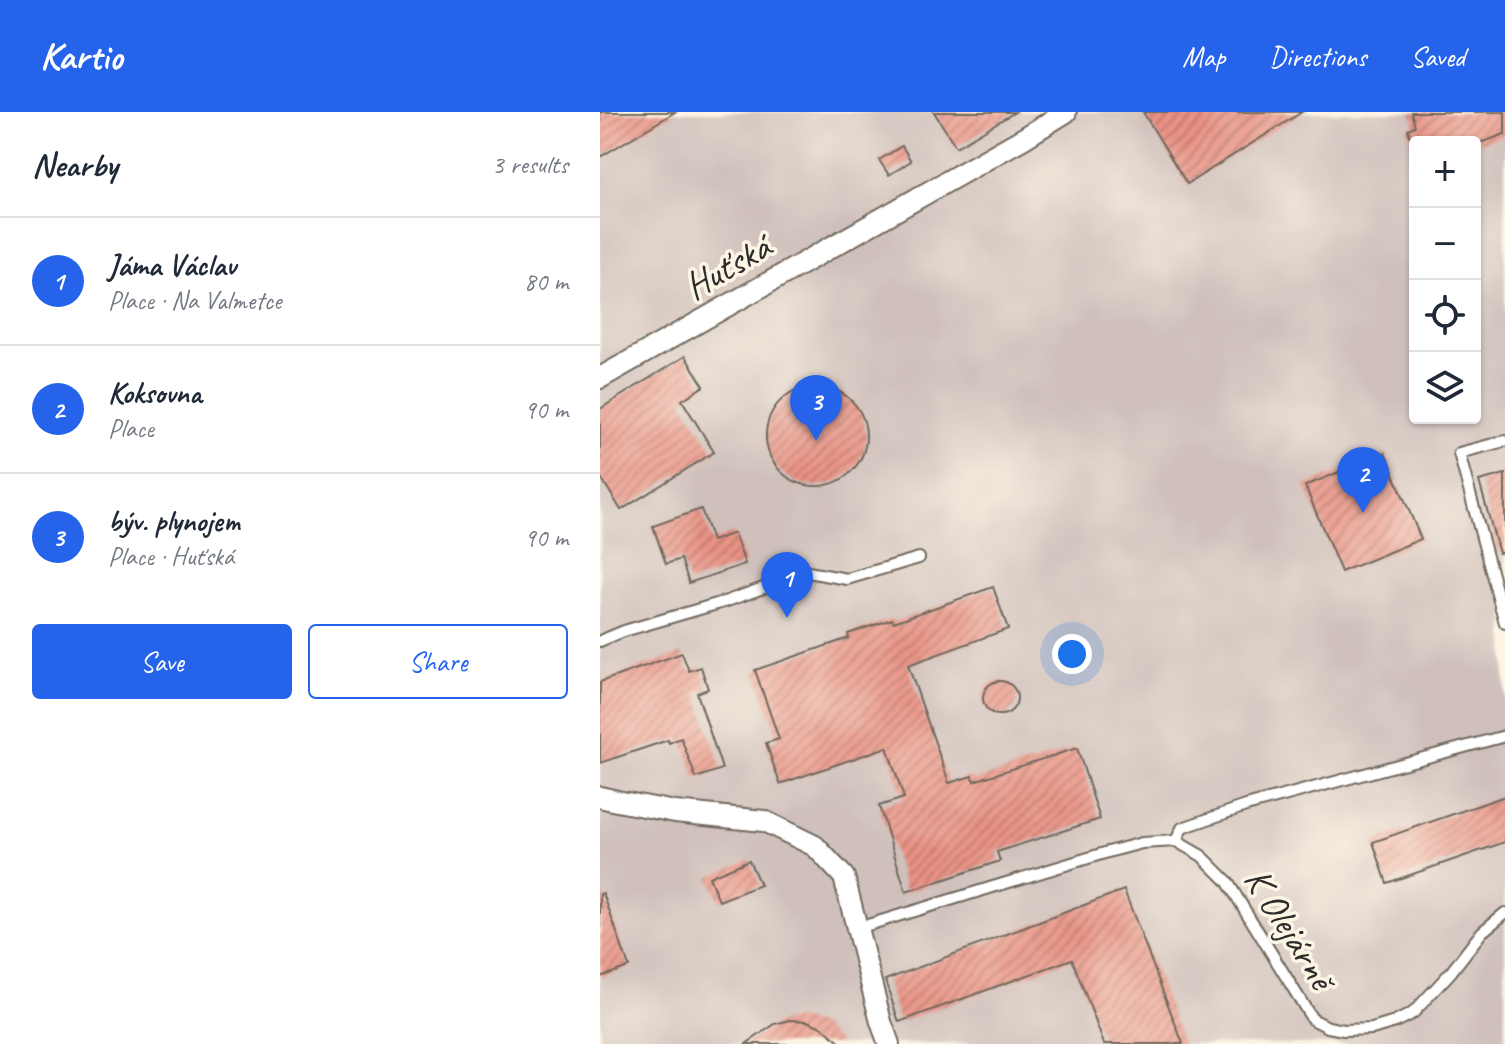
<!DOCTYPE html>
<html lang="en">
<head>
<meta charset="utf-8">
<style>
  :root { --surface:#fff; --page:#f6f6f7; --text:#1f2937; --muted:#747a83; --line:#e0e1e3; --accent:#2563eb }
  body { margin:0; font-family:Caveat,sans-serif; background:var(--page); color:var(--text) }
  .controls { position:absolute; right:24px; top:24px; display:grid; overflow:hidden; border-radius:8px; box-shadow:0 2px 6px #0004 }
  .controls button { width:72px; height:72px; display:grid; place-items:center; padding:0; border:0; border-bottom:2px solid var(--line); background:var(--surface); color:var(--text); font:40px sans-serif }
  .you { position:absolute; left:472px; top:542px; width:28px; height:28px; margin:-20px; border:6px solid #fff; border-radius:50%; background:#1a73e8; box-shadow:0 0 0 12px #1a73e833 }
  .badge { display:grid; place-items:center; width:52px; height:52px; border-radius:50%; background:var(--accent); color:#fff; font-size:26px; font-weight:700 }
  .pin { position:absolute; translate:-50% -66px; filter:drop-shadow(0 2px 4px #0008) }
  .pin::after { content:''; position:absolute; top:42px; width:28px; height:24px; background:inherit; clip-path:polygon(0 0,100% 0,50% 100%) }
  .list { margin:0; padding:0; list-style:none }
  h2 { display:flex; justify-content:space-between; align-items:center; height:104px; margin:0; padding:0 32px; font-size:34px }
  h2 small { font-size:26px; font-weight:400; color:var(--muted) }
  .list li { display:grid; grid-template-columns:52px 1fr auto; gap:24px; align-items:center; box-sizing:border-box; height:128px; padding:0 32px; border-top:2px solid var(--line) }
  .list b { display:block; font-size:30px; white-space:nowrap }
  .list p { margin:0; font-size:26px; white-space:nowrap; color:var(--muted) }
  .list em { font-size:26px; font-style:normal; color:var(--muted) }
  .actions { display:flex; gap:16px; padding:24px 32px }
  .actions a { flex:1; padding:18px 0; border:2px solid var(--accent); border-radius:8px; text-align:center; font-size:28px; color:var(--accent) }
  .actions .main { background:var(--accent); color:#fff }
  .icon { flex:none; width:44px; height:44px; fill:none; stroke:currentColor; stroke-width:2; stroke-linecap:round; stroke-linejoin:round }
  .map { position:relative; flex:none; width:905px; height:932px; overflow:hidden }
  header { display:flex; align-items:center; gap:48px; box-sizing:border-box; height:112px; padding:0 40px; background:var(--accent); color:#fff }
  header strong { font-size:38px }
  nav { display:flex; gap:44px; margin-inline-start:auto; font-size:28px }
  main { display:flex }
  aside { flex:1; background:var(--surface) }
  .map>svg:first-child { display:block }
</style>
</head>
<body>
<header>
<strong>Kartio</strong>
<nav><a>Map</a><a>Directions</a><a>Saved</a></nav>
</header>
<main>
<aside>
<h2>Nearby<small>3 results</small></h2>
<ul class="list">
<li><span class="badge">1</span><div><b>Jáma Václav</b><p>Place · Na Valmetce</p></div><em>80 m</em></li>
<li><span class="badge">2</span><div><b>Koksovna</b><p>Place</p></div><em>90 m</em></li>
<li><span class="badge">3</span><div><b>býv. plynojem</b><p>Place · Huťská</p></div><em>90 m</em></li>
</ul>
<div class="actions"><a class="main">Save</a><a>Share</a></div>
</aside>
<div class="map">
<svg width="905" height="932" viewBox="0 0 905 932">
  <defs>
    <pattern id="building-hatch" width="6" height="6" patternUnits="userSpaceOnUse" patternTransform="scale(2)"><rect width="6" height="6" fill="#e89284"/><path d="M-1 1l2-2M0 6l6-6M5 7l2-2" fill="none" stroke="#bc776c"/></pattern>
  </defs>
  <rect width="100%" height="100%" fill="#fcf5e5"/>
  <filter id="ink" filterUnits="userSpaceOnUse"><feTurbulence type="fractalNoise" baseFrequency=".0125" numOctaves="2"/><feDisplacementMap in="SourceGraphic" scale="16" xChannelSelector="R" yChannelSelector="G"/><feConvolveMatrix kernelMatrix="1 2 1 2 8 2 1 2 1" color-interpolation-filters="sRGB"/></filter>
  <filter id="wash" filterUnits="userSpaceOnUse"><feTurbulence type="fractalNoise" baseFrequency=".006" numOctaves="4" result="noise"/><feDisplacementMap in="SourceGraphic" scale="32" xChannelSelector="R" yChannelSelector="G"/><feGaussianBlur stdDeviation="1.8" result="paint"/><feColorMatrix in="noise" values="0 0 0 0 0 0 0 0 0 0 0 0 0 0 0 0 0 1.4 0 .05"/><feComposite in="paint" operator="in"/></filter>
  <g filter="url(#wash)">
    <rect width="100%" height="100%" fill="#f2daba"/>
    <path fill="#cfc0bb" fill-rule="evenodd" d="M0 0H905V932H0ZM815 30H875V306H815Z"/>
    <g id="blocks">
      <g fill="url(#building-hatch)">
        <polygon points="0,0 75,0 0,45"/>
        <polygon points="334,0 415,0 356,35"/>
        <polygon points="543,0 702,0 587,72"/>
        <polygon points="811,0 905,0 905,22 883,30 815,30 814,36 808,17 815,14"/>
        <polygon points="302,34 311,49 289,63 279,48"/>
        <polygon points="85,244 104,274 82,288 114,340 21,398 0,364 0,297"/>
        <circle cx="216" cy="324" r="50"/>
        <polygon points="785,341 821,427 741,460 705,374"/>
        <polygon points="905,362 905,440 899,441 879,369"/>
        <polygon points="101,397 112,429 134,421 145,452 89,471 81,447 66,452 53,414"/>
        <polygon points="393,475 408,517 308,553 349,671 372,664 374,669 477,636 500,707 397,740 400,749 306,780 279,694 304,686 287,635 180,672 166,631 179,627 155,558 249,526 248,522 292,507 294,510"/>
        <polygon points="82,541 89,559 101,555 108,577 97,581 122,657 96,666 81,626 69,631 68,628 0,651 0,570"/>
        <circle cx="400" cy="586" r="17"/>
        <polygon points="905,684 905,730 787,771 773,730"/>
        <polygon points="149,748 160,773 119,789 109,765"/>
        <polygon points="524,778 583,932 504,932 472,847 299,910 285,868"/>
        <polygon points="3,781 29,855 0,865 0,782"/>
        <polygon points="190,908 207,909 222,915 242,932 146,932 175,912"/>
      </g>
    </g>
  </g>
  <g filter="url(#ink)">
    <use href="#blocks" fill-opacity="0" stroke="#71685d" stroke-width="2"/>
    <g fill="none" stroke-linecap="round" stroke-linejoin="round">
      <defs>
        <g id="service">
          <polyline points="905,329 859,341 905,511"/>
          <polyline points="0,529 24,519 127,489 208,460 247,467 319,446"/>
          <polyline points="576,729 582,716 646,694 905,624"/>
          <polyline points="258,816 508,740 542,731 576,729 602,744 627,769 712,907 728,915 744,918 772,917 795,910 813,901 851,860 882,820 905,801"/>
        </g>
        <g id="minor">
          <polyline points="0,266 424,26 466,0"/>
          <polyline points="0,685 17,689 75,700 164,709 215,734 244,765 281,910 289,932"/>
        </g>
      </defs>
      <use href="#service" stroke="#71685d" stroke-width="14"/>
      <use href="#minor" stroke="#71685d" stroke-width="24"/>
      <use href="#service" stroke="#fff" stroke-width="10"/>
      <use href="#minor" stroke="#fff" stroke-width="20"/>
    </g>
  </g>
  <g text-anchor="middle" stroke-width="7" stroke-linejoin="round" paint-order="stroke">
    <g font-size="38" fill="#2b2b2b" stroke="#fcf5e5">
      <text transform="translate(127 154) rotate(-30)" y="13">Huťská</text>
      <text transform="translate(690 816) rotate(58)" y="13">K Olejárně</text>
    </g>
  </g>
</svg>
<div class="controls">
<button>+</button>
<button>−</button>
<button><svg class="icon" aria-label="locate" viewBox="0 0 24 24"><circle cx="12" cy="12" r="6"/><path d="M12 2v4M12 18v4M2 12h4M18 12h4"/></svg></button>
<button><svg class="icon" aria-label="layers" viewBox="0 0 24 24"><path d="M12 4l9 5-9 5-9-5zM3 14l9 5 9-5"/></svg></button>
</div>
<div class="you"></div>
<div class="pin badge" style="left:187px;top:506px">1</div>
<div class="pin badge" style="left:763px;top:401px">2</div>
<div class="pin badge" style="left:216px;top:329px">3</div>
</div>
</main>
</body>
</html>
